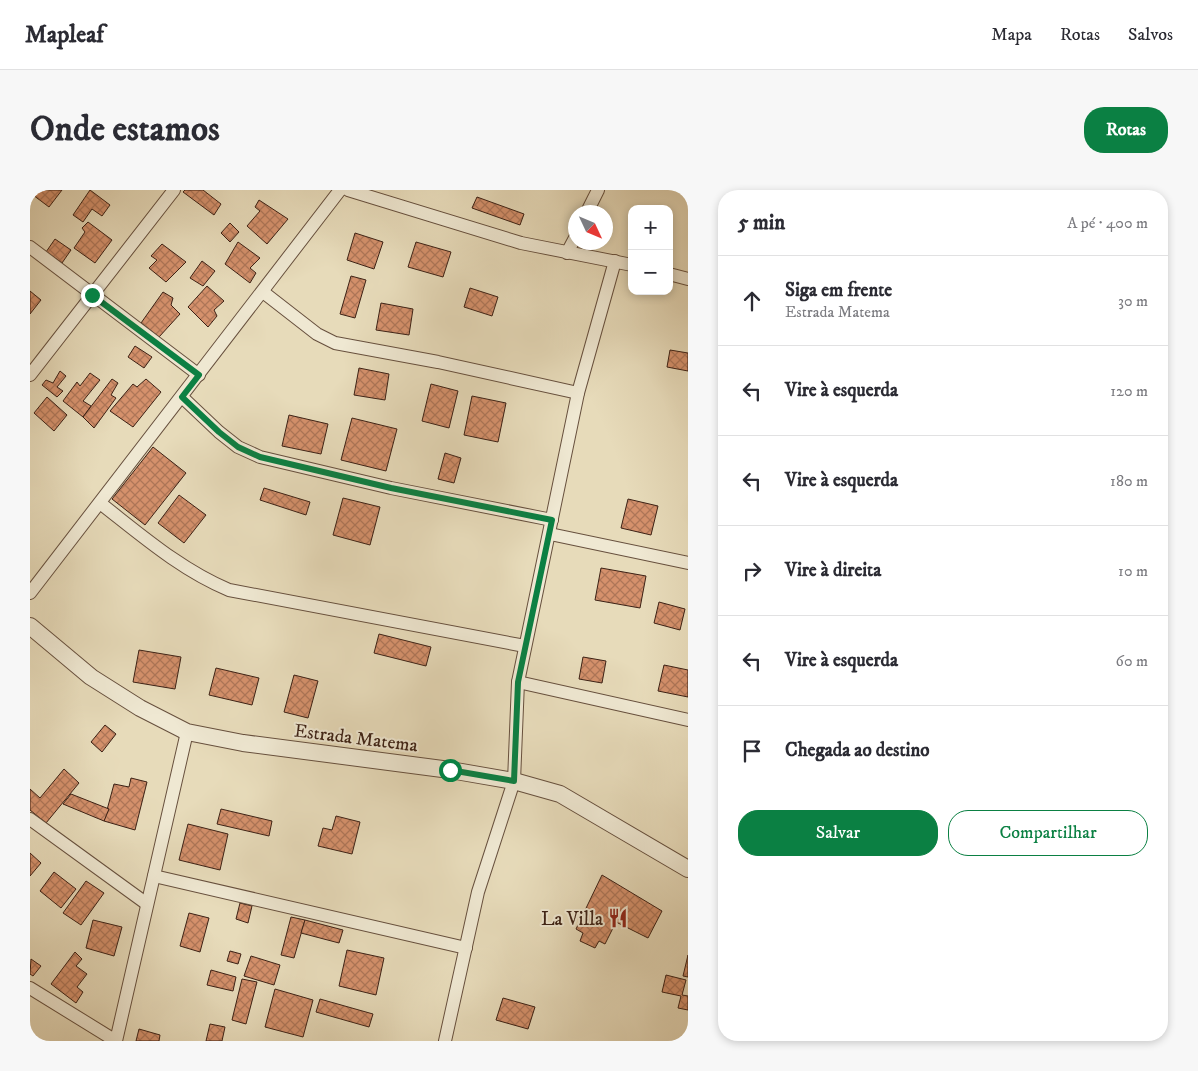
<!DOCTYPE html>
<html lang="pt">
<head>
<meta charset="utf-8">
<style>
  :root { --surface:#fff; --page:#f7f7f7; --text:#2b2b33; --muted:#7c7c81; --line:#e1e1e2; --accent:#0b8043 }
  body { margin:0; font-family:"IM FELL DW Pica",serif; background:var(--page); color:var(--text) }
  .controls { position:absolute; right:15px; top:15px; display:grid; overflow:hidden; border-radius:10px; box-shadow:0 2px 8px #0003 }
  .controls button { width:45px; height:45px; display:grid; place-items:center; padding:0; border:0; border-bottom:1px solid var(--line); background:var(--surface); color:var(--text); font:25px sans-serif }
  .compass { position:absolute; left:538px; top:15px; width:45px; height:45px; border-radius:50%; background:var(--surface); box-shadow:0 2px 8px #0003; rotate:134deg }
  .stop { position:absolute; width:15px; height:15px; margin:-11px; border:4px solid #0b8043; border-radius:50%; background:#fff }
  .stop.end { background:#0b8043; border-color:#fff; box-shadow:0 1px 5px #0008 }
  .list { margin:0; padding:0; list-style:none }
  h2 { display:flex; justify-content:space-between; align-items:center; height:65px; margin:0; padding:0 20px; font-size:21px }
  h2 small { font-size:16px; font-weight:400; color:var(--muted) }
  .list li { display:grid; grid-template-columns:32px 1fr auto; gap:15px; align-items:center; box-sizing:border-box; height:90px; padding:0 20px; border-top:1px solid var(--line) }
  .list b { display:block; font-size:19px; white-space:nowrap }
  .list p { margin:0; font-size:16px; white-space:nowrap; color:var(--muted) }
  .list em { font-size:16px; font-style:normal; color:var(--muted) }
  .actions { display:flex; gap:10px; padding:15px 20px }
  .actions a { flex:1; padding:11px 0; border:1px solid var(--accent); border-radius:20px; text-align:center; font-size:18px; color:var(--accent) }
  .actions .main { background:var(--accent); color:#fff }
  .icon { flex:none; width:28px; height:28px; fill:none; stroke:currentColor; stroke-width:2; stroke-linecap:round; stroke-linejoin:round }
  .map { position:relative; flex:none; width:658px; height:851px; overflow:hidden; border-radius:20px }
  header { display:flex; align-items:center; gap:30px; box-sizing:border-box; height:70px; padding:0 25px; background:var(--surface); border-bottom:1px solid var(--line) }
  header strong { font-size:24px }
  nav { display:flex; gap:28px; margin-inline-start:auto; font-size:18px }
  .intro { display:flex; align-items:center; justify-content:space-between; box-sizing:border-box; height:120px; padding:0 30px }
  h1 { margin:0; font-size:35px }
  .button { padding:12px 22px; border-radius:20px; background:var(--accent); color:#fff; font-size:18px; font-weight:700 }
  main { display:flex; gap:30px; padding:0 30px }
  aside { flex:1; background:var(--surface); border-radius:20px; box-shadow:0 2px 8px #0003 }
  .map>svg:first-child { display:block }
</style>
</head>
<body>
<header>
<strong>Mapleaf</strong>
<nav><a>Mapa</a><a>Rotas</a><a>Salvos</a></nav>
</header>
<div class="intro"><h1>Onde estamos</h1><a class="button">Rotas</a></div>
<main>
<div class="map">
<svg width="658" height="851" viewBox="0 0 658 851">
  <defs>
    <pattern id="building-cross-hatch" width="8" height="8" patternUnits="userSpaceOnUse" patternTransform="scale(1.25)"><rect width="8" height="8" fill="#d5916c"/><path d="M0 0l8 8M0 8l8-8" fill="none" stroke="#ae7658"/></pattern>
  </defs>
  <rect width="100%" height="100%" fill="#e7dbba"/>
  <filter id="stains"><feTurbulence type="fractalNoise" baseFrequency=".004" numOctaves="4"/><feColorMatrix values="0 0 0 0 .2 0 0 0 0 .09 0 0 0 0 .02 0 0 0 .5 -.17"/></filter>
  <radialGradient id="worn" r=".72"><stop offset=".6" stop-color="#630" stop-opacity="0"/><stop offset="1" stop-color="#630" stop-opacity=".3"/></radialGradient>
  <g fill="url(#building-cross-hatch)" stroke="#3c2115">
    <polygon points="7,0 32,0 19,17 3,5"/>
    <polygon points="60,0 80,15 72,26 62,19 53,32 43,25"/>
    <polygon points="155,0 173,0 191,14 184,25 153,2"/>
    <polygon points="447,7 494,24 490,35 442,18"/>
    <polygon points="229,10 258,29 237,54 217,36 230,21 225,17"/>
    <polygon points="58,32 82,50 65,73 44,58 55,42 52,38"/>
    <polygon points="200,33 209,42 200,52 191,43"/>
    <polygon points="325,43 353,52 344,79 317,70"/>
    <polygon points="25,49 41,60 32,73 16,62"/>
    <polygon points="208,52 230,68 220,78 226,83 220,93 195,74"/>
    <polygon points="386,52 421,62 413,87 378,77"/>
    <polygon points="132,54 156,72 136,92 119,78 127,70 121,66"/>
    <polygon points="172,71 185,81 173,96 160,88"/>
    <polygon points="321,86 336,90 325,128 310,124"/>
    <polygon points="177,96 194,111 184,120 187,126 178,137 158,117"/>
    <polygon points="440,98 468,107 462,126 434,117"/>
    <polygon points="0,101 11,110 0,124"/>
    <polygon points="133,102 143,108 141,115 150,124 129,147 111,133"/>
    <polygon points="351,113 383,119 379,145 346,140"/>
    <polygon points="105,156 122,167 114,178 98,167"/>
    <polygon points="640,160 658,163 658,181 637,177"/>
    <polygon points="329,178 359,184 355,210 324,205"/>
    <polygon points="30,181 36,186 27,197 33,201 27,207 12,195 16,190 23,193"/>
    <polygon points="60,183 70,190 53,211 61,216 53,227 33,211 47,192 50,196"/>
    <polygon points="82,189 88,193 81,205 86,208 64,238 53,227"/>
    <polygon points="116,189 131,202 103,237 80,221 103,194 107,197"/>
    <polygon points="401,194 428,201 419,238 392,231"/>
    <polygon points="442,206 476,213 468,252 434,245"/>
    <polygon points="17,207 37,225 24,241 4,223"/>
    <polygon points="259,225 298,234 291,264 252,256"/>
    <polygon points="322,228 367,239 356,281 311,270"/>
    <polygon points="123,257 156,283 115,335 82,309"/>
    <polygon points="415,263 431,268 424,293 408,289"/>
    <polygon points="234,298 280,312 276,325 230,310"/>
    <polygon points="149,305 176,325 154,353 128,333"/>
    <polygon points="313,308 350,317 340,355 303,345"/>
    <polygon points="598,309 628,316 621,345 591,338"/>
    <polygon points="571,378 616,386 610,418 565,410"/>
    <polygon points="629,412 655,419 650,440 624,433"/>
    <polygon points="349,444 401,457 396,476 344,463"/>
    <polygon points="109,460 151,467 145,499 103,492"/>
    <polygon points="553,467 576,471 572,493 549,489"/>
    <polygon points="634,475 658,480 658,507 628,501"/>
    <polygon points="186,478 229,488 222,515 179,505"/>
    <polygon points="264,485 288,491 278,528 254,522"/>
    <polygon points="75,535 86,544 72,562 61,552"/>
    <polygon points="34,579 49,593 16,633 0,620 0,599 10,608"/>
    <polygon points="101,588 117,592 105,640 74,631 84,594 99,597"/>
    <polygon points="41,604 79,619 74,631 33,614"/>
    <polygon points="191,619 242,631 239,646 187,634"/>
    <polygon points="306,626 330,632 322,664 288,656 293,638 302,640"/>
    <polygon points="158,634 198,644 190,680 149,670"/>
    <polygon points="0,663 11,673 0,686"/>
    <polygon points="24,682 46,699 31,718 10,701"/>
    <polygon points="572,685 632,721 618,748 586,732 575,754 569,751 565,758 550,751 553,743 546,739"/>
    <polygon points="56,691 74,703 51,735 33,723"/>
    <polygon points="210,713 222,716 218,733 206,729"/>
    <polygon points="159,723 179,728 170,762 150,756"/>
    <polygon points="261,727 275,730 264,768 251,765"/>
    <polygon points="63,730 92,737 84,766 56,758"/>
    <polygon points="275,730 313,740 309,753 271,743"/>
    <polygon points="317,760 354,768 346,805 309,796"/>
    <polygon points="200,761 211,764 208,774 197,771"/>
    <polygon points="45,762 52,769 46,776 57,784 47,797 53,802 46,813 21,794"/>
    <polygon points="658,765 658,787 653,786"/>
    <polygon points="221,766 250,775 244,795 214,786"/>
    <polygon points="1,769 11,776 3,786 0,784"/>
    <polygon points="181,780 206,787 203,801 177,795"/>
    <polygon points="636,785 656,790 652,805 658,806 658,820 648,818 651,806 632,802"/>
    <polygon points="212,789 227,792 216,834 202,830"/>
    <polygon points="245,799 283,810 273,847 235,837"/>
    <polygon points="473,808 505,817 498,839 466,830"/>
    <polygon points="290,809 343,824 339,837 286,822"/>
    <polygon points="180,834 195,837 192,851 176,851"/>
    <polygon points="109,839 130,845 129,851 106,851"/>
  </g>
  <g fill="none" stroke-linecap="round" stroke-linejoin="round">
    <defs>
      <g id="minor">
        <polyline points="318,0 491,53 602,75"/>
        <polyline points="557,22 568,0"/>
        <polyline points="0,57 169,185"/>
        <polyline points="537,63 546,46"/>
        <polyline points="639,84 658,89"/>
        <polyline points="233,102 287,144 305,153 408,172 548,203"/>
        <polyline points="0,185 144,0"/>
        <polyline points="152,207 189,242 208,257 230,267 361,298 522,330"/>
        <path d="M70 313C111 345 151 380 199 400L495 456"/>
        <polyline points="520,344 658,373"/>
        <polyline points="0,403 310,0"/>
        <polyline points="488,492 658,530"/>
        <polyline points="0,629 117,714"/>
        <polyline points="124,686 436,758"/>
        <polyline points="0,798 86,851"/>
        <polyline points="86,851 157,542"/>
        <polyline points="415,851 448,702 484,591 488,492 548,203 585,71"/>
      </g>
      <polyline id="tertiary" points="0,436 61,487 110,518 157,542 213,553 420,580 484,591 530,604 658,679"/>
    </defs>
    <use href="#minor" stroke="#67503e" stroke-width="14"/>
    <use href="#tertiary" stroke="#67503e" stroke-width="18"/>
    <use href="#minor" stroke="#efe8d2" stroke-width="12"/>
    <use href="#tertiary" stroke="#efe8d2" stroke-width="16"/>
  </g>
  <g fill="none" stroke-linecap="round" stroke-linejoin="round">
    <polyline stroke="#0b8043" stroke-width="6" points="62,105 169,185 152,207 189,242 208,257 230,267 361,298 522,330 488,492 484,591 420,580"/>
  </g>
  <defs>
    <symbol id="restaurant-bare" viewBox="-9 -9 18 18"><path d="M-5-6h1v4h1v-4h1v4h1v-4h1v5L-1.5 .5V6h-2V.5L-5-1ZM5-6V6H3V1.5H1.5Q1.5-4 5-6Z" fill="#8f2418" stroke="#efe8d2" stroke-width="2.5" paint-order="stroke"/></symbol>
  </defs>
  <g fill-rule="evenodd">
    <use href="#restaurant-bare" x="574" y="714" width="28" height="28"/>
  </g>
  <g text-anchor="middle" stroke-width="4" stroke-linejoin="round" paint-order="stroke">
    <g font-size="19" fill="#3c2115" stroke="#efe8d2">
      <text transform="translate(326 547) rotate(7)" y="7">Estrada Matema</text>
    </g>
    <g font-size="19" fill="#3c2115" stroke="#efe8d2" text-anchor="end">
      <text x="573" y="735">La Villa</text>
    </g>
  </g>
  <rect width="100%" height="100%" filter="url(#stains)"/>
  <rect width="100%" height="100%" fill="url(#worn)"/>
</svg>
<div class="controls">
<button>+</button>
<button>−</button>
</div>
<svg class="compass" viewBox="-18 -18 36 36"><path d="M0-13l5 13h-10z" fill="#e53935"/><path d="M0 13l5-13h-10z" fill="#7c7c81"/></svg>
<div class="stop" style="left:420px;top:580px"></div>
<div class="stop end" style="left:62px;top:105px"></div>
</div>
<aside>
<h2>5 min<small>A pé · 400 m</small></h2>
<ul class="list">
<li><svg class="icon" aria-label="ahead" viewBox="0 0 24 24"><path d="M12 20V5M6 11l6-6 6 6"/></svg><div><b>Siga em frente</b><p>Estrada Matema</p></div><em>30 m</em></li>
<li><svg class="icon" aria-label="left" viewBox="0 0 24 24"><path d="M17 20v-9H6M10 6l-5 5 5 5"/></svg><div><b>Vire à esquerda</b></div><em>120 m</em></li>
<li><svg class="icon" aria-label="left" viewBox="0 0 24 24"><path d="M17 20v-9H6M10 6l-5 5 5 5"/></svg><div><b>Vire à esquerda</b></div><em>180 m</em></li>
<li><svg class="icon" aria-label="right" viewBox="0 0 24 24"><path d="M7 20v-9h11M14 6l5 5-5 5"/></svg><div><b>Vire à direita</b></div><em>10 m</em></li>
<li><svg class="icon" aria-label="left" viewBox="0 0 24 24"><path d="M17 20v-9H6M10 6l-5 5 5 5"/></svg><div><b>Vire à esquerda</b></div><em>60 m</em></li>
<li><svg class="icon" aria-label="arrive" viewBox="0 0 24 24"><path d="M6 21V4h12l-3 4 3 4H6"/></svg><div><b>Chegada ao destino</b></div></li>
</ul>
<div class="actions"><a class="main">Salvar</a><a>Compartilhar</a></div>
</aside>
</main>
</body>
</html>
